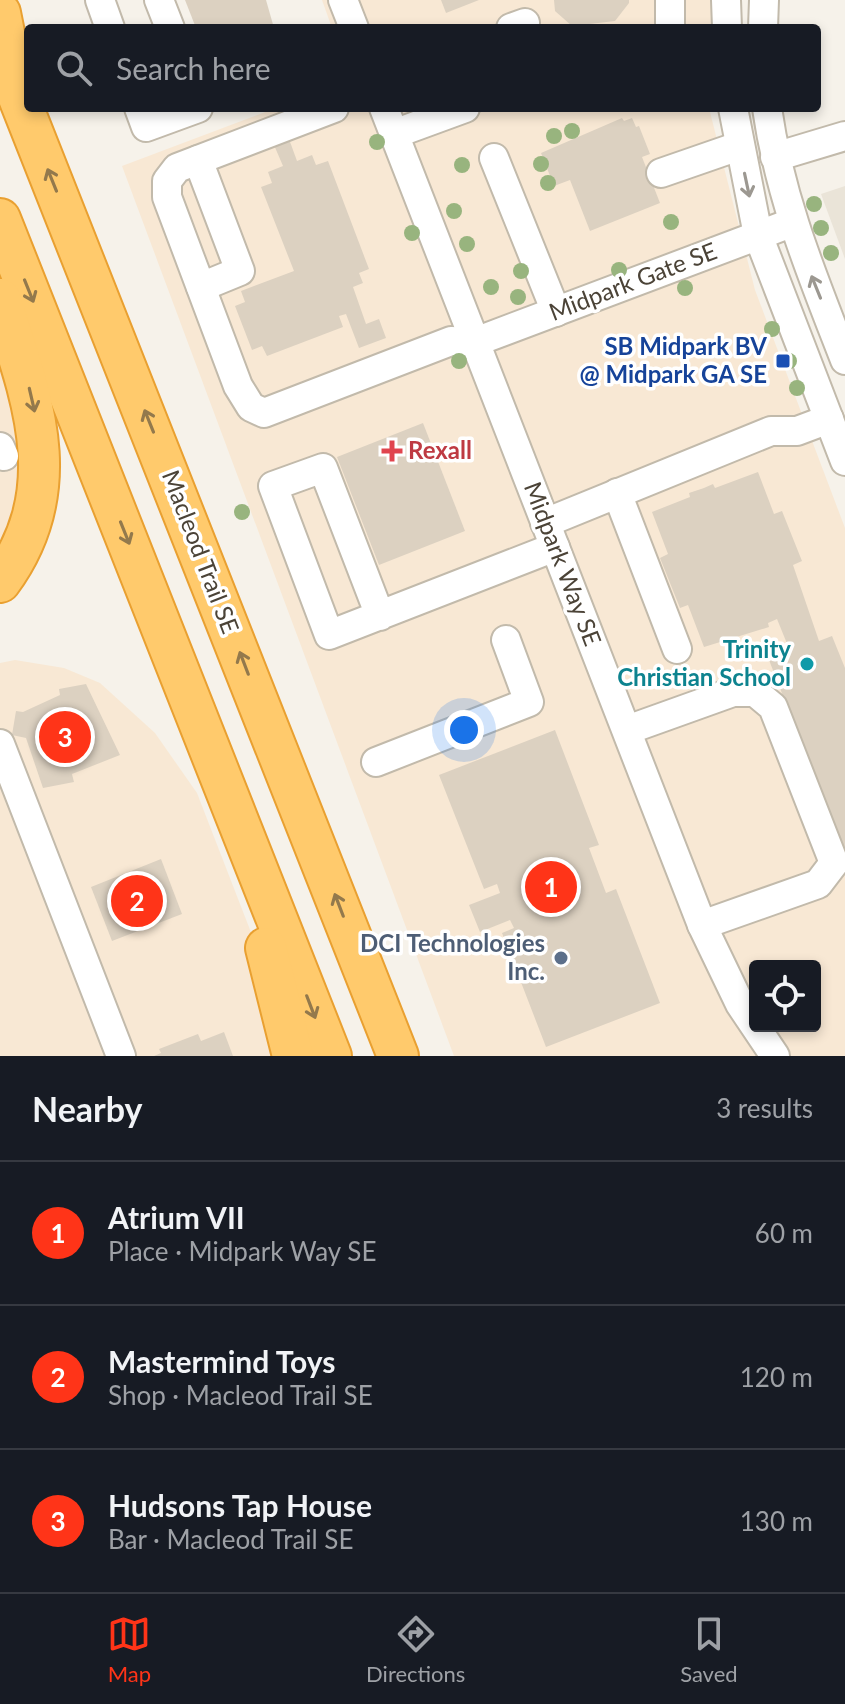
<!DOCTYPE html>
<html lang="en">
<head>
<meta charset="utf-8">
<style>
  :root { --surface:#171b24; --page:#20242c; --text:#f1f3f6; --muted:#9ea1a6; --line:#363941; --accent:#ff3418 }
  body { margin:0; font-family:Lato,sans-serif; background:var(--page); color:var(--text) }
  .controls { position:absolute; right:24px; bottom:24px; display:grid; overflow:hidden; border-radius:8px; box-shadow:0 4px 12px #0003 }
  .controls button { width:72px; height:72px; display:grid; place-items:center; padding:0; border:0; border-bottom:2px solid var(--line); background:var(--surface); color:var(--text); font:40px sans-serif }
  .you { position:absolute; left:464px; top:730px; width:28px; height:28px; margin:-20px; border:6px solid #fff; border-radius:50%; background:#1a73e8; box-shadow:0 0 0 12px #1a73e833 }
  .badge { display:grid; place-items:center; width:52px; height:52px; border-radius:50%; background:var(--accent); color:#fff; font-size:26px; font-weight:700 }
  .pin { position:absolute; translate:-50% -50%; border:4px solid #fff; box-shadow:0 2px 8px #0006 }
  .list { margin:0; padding:0; list-style:none }
  h2 { display:flex; justify-content:space-between; align-items:center; height:104px; margin:0; padding:0 32px; font-size:34px }
  h2 small { font-size:26px; font-weight:400; color:var(--muted) }
  .list li { display:grid; grid-template-columns:52px 1fr auto; gap:24px; align-items:center; box-sizing:border-box; height:144px; padding:0 32px; border-top:2px solid var(--line) }
  .list b { display:block; font-size:30px; white-space:nowrap }
  .list p { margin:0; font-size:26px; white-space:nowrap; color:var(--muted) }
  .list em { font-size:26px; font-style:normal; color:var(--muted) }
  .icon { flex:none; width:44px; height:44px; fill:none; stroke:currentColor; stroke-width:2; stroke-linecap:round; stroke-linejoin:round }
  .map { position:relative; flex:none; width:845px; height:1056px; overflow:hidden }
  .search { position:absolute; background:var(--surface); box-shadow:0 4px 12px #0003; left:24px; right:24px; top:24px; height:88px; display:flex; align-items:center; gap:20px; box-sizing:border-box; padding:0 28px; border-radius:8px; color:var(--muted); font-size:30px }
  .sheet { height:536px; background:var(--surface) }
  nav { display:flex; justify-content:space-around; align-items:center; box-sizing:border-box; height:112px; border-top:2px solid var(--line); background:var(--surface); font-size:22px; color:var(--muted) }
  nav a { display:grid; justify-items:center; gap:4px }
  nav .on { color:var(--accent) }
  .map>svg:first-child { display:block }
</style>
</head>
<body>
<div class="map">
<svg width="845" height="1056" viewBox="0 0 845 1056">
  <rect width="100%" height="100%" fill="#f6f2ea"/>
  <polygon fill="#eae4d8" points="845,186 845,259 821,194"/>
  <g fill="#f8e8d4" fill-rule="evenodd">
    <polygon points="322,0 716,0 714,28 332,28"/>
    <path d="M276 108H709L755 290 845 528V1056H454L122 166ZM755 966H815V1026H755Z"/>
    <polygon points="0,351 20,410 25,497 0,557"/>
    <polygon points="15,660 64,668 100,683 155,733 197,793 299,1056 0,1056 0,663"/>
  </g>
  <g fill="#dcd1c1">
    <polygon points="185,0 266,0 274,28 196,28"/>
    <polygon points="441,0 479,0 446,13"/>
    <polygon points="554,0 629,0 629,3 615,21 572,26 555,11"/>
    <polygon points="622,118 624,121 632,118 636,127 639,126 650,154 642,157 660,203 590,231 570,180 554,186 541,153"/>
    <polygon points="289,139 297,161 312,155 316,165 328,161 369,269 359,273 363,283 353,287 366,324 379,319 386,338 359,348 346,314 339,316 343,327 267,356 262,346 252,350 235,306 245,302 241,291 294,271 261,187 272,183 268,172 283,166 274,145"/>
    <polygon points="423,423 465,531 379,565 337,457"/>
    <polygon points="758,472 774,514 782,511 802,561 793,565 819,641 832,636 845,668 845,855 769,660 790,651 777,619 768,623 769,627 704,647 688,605 680,608 660,558 668,554 652,512 690,497 689,493 704,488 713,484 715,488"/>
    <polygon points="86,684 120,755 72,774 74,782 43,788 26,738 12,735 16,711 23,712 60,695 59,689"/>
    <polygon points="555,730 599,845 589,848 606,893 616,889 660,1003 546,1047 502,933 514,928 510,920 480,932 469,905 500,893 497,884 484,889 439,775"/>
    <polygon points="161,859 182,914 112,941 91,887"/>
    <polygon points="224,1032 233,1056 154,1056 161,1053 159,1049 198,1034 201,1041"/>
  </g>
  <g fill="none" stroke-linecap="round" stroke-linejoin="round">
    <defs>
      <g id="minor">
        <polyline points="100,0 110,28"/>
        <polyline points="159,0 170,28"/>
        <polyline points="343,0 354,28"/>
        <polyline points="670,0 670,28"/>
        <polyline points="726,0 727,28"/>
        <polyline points="511,28 525,23"/>
        <polyline points="763,28 764,0"/>
        <polyline points="139,108 146,127 198,108"/>
        <polyline points="334,108 177,168 167,181 167,197 238,386 251,407 264,413 451,341 475,342 791,223"/>
        <polyline points="384,108 702,925 740,1004 775,1056"/>
        <polyline points="733,108 758,235 845,461"/>
        <path d="M767 108C780 199 812 275 845 360"/>
        <polyline points="394,134 465,108"/>
        <polyline points="775,157 845,136"/>
        <polyline points="494,158 556,312"/>
        <polyline points="198,160 240,271 201,287"/>
        <polyline points="661,173 739,146"/>
        <polyline points="0,447 4,456"/>
        <polyline points="617,493 677,649"/>
        <polyline points="545,523 771,431 797,431 829,419"/>
        <polyline points="380,616 323,468 273,486 329,635 555,547"/>
        <polyline points="627,730 733,692 755,692 773,707 834,863 818,884 702,925"/>
        <polyline points="0,744 121,1056"/>
        <polyline points="376,762 529,702 506,640"/>
      </g>
      <g id="highway">
        <polyline points="0,13 12,73"/>
        <polyline points="0,50 398,1056"/>
        <polyline points="0,219 331,1056"/>
        <path d="M0 299C32 398 69 489 0 582"/>
        <polyline points="266,948 293,1056"/>
      </g>
    </defs>
    <use href="#minor" stroke="#c2baab" stroke-width="32"/>
    <use href="#highway" stroke="#e9a031" stroke-width="44"/>
    <use href="#minor" stroke="#fff" stroke-width="28"/>
    <use href="#highway" stroke="#ffca6c" stroke-width="40"/>
  </g>
  <g fill="#98b47e">
    <circle cx="572" cy="131" r="8"/>
    <circle cx="554" cy="136" r="8"/>
    <circle cx="377" cy="142" r="8"/>
    <circle cx="541" cy="164" r="8"/>
    <circle cx="462" cy="165" r="8"/>
    <circle cx="548" cy="183" r="8"/>
    <circle cx="814" cy="204" r="8"/>
    <circle cx="454" cy="211" r="8"/>
    <circle cx="671" cy="222" r="8"/>
    <circle cx="821" cy="228" r="8"/>
    <circle cx="412" cy="233" r="8"/>
    <circle cx="467" cy="244" r="8"/>
    <circle cx="831" cy="253" r="8"/>
    <circle cx="619" cy="270" r="8"/>
    <circle cx="521" cy="271" r="8"/>
    <circle cx="491" cy="287" r="8"/>
    <circle cx="685" cy="288" r="8"/>
    <circle cx="518" cy="297" r="8"/>
    <circle cx="772" cy="329" r="8"/>
    <circle cx="459" cy="361" r="8"/>
    <circle cx="789" cy="361" r="8"/>
    <circle cx="797" cy="388" r="8"/>
    <circle cx="242" cy="512" r="8"/>
  </g>
  <defs><path id="oneway-shaft" d="M-6 0H5M1.5-3L5.5 0L1.5 3" fill="none" stroke-width="1.6" stroke-linecap="round" stroke-linejoin="round" transform="scale(2)"/></defs>
  <g stroke="#93794c">
    <use href="#oneway-shaft" transform="translate(52 180) rotate(-112)"/>
    <use href="#oneway-shaft" transform="translate(29 291) rotate(68)"/>
    <use href="#oneway-shaft" transform="translate(32 400) rotate(77)"/>
    <use href="#oneway-shaft" transform="translate(149 421) rotate(-112)"/>
    <use href="#oneway-shaft" transform="translate(125 533) rotate(68)"/>
    <use href="#oneway-shaft" transform="translate(244 663) rotate(-111)"/>
    <use href="#oneway-shaft" transform="translate(339 905) rotate(-111)"/>
    <use href="#oneway-shaft" transform="translate(311 1007) rotate(69)"/>
  </g>
  <g stroke="#9c9891">
    <use href="#oneway-shaft" transform="translate(747 185) rotate(78)"/>
    <use href="#oneway-shaft" transform="translate(816 287) rotate(-112)"/>
  </g>
  <rect fill="#1a4fb4" stroke="#fff" stroke-width="3" x="775" y="353" width="16" height="16" rx="4"/>
  <path fill="#e0444e" stroke="#fff" stroke-width="3" d="M388 439h8v8h8v8h-8v8h-8v-8h-8v-8h8z"/>
  <circle fill="#0f9aa8" stroke="#fff" stroke-width="3" cx="807" cy="664" r="8"/>
  <circle fill="#5c6f8a" stroke="#fff" stroke-width="3" cx="561" cy="958" r="8"/>
  <g text-anchor="middle" stroke-width="7" stroke-linejoin="round" paint-order="stroke">
    <g font-size="24" fill="#4b4337" stroke="#fff">
      <text transform="translate(633 282) rotate(-21)" y="8">Midpark Gate SE</text>
      <text transform="translate(200 552) rotate(69)" y="8">Macleod Trail SE</text>
      <text transform="translate(562 564) rotate(69)" y="8">Midpark Way SE</text>
    </g>
    <g font-size="24" font-weight="bold" fill="#164399" stroke="#fff" text-anchor="end">
      <text x="767" y="355">SB Midpark BV<tspan x="767" dy="28">@ Midpark GA SE</tspan></text>
    </g>
    <g font-size="24" font-weight="bold" fill="#be3a42" stroke="#fff" text-anchor="start">
      <text x="408" y="459">Rexall</text>
    </g>
    <g font-size="24" font-weight="bold" fill="#0d838f" stroke="#fff" text-anchor="end">
      <text x="791" y="658">Trinity<tspan x="791" dy="28">Christian School</tspan></text>
    </g>
    <g font-size="24" font-weight="bold" fill="#4e5e75" stroke="#fff" text-anchor="end">
      <text x="545" y="952">DCI Technologies<tspan x="545" dy="28">Inc.</tspan></text>
    </g>
  </g>
</svg>
<div class="controls">
<button><svg class="icon" aria-label="locate" viewBox="0 0 24 24"><circle cx="12" cy="12" r="6"/><path d="M12 2v4M12 18v4M2 12h4M18 12h4"/></svg></button>
</div>
<div class="you"></div>
<div class="pin badge" style="left:551px;top:887px">1</div>
<div class="pin badge" style="left:137px;top:901px">2</div>
<div class="pin badge" style="left:65px;top:737px">3</div>
<div class="search"><svg class="icon" aria-label="search" viewBox="0 0 24 24"><circle cx="10" cy="10" r="6"/><path d="M15 15l6 6"/></svg>Search here</div>
</div>
<section class="sheet">
<h2>Nearby<small>3 results</small></h2>
<ul class="list">
<li><span class="badge">1</span><div><b>Atrium VII</b><p>Place · Midpark Way SE</p></div><em>60 m</em></li>
<li><span class="badge">2</span><div><b>Mastermind Toys</b><p>Shop · Macleod Trail SE</p></div><em>120 m</em></li>
<li><span class="badge">3</span><div><b>Hudsons Tap House</b><p>Bar · Macleod Trail SE</p></div><em>130 m</em></li>
</ul>
</section>
<nav>
<a class="on"><svg class="icon" aria-label="map" viewBox="0 0 24 24"><path d="M3 6l6-2 6 2 6-2v14l-6 2-6-2-6 2zM9 4v14M15 6v14"/></svg>Map</a>
<a><svg class="icon" aria-label="directions" viewBox="0 0 24 24"><path d="M12 3l9 9-9 9-9-9zM9 14v-3h6M13 9l2 2-2 2"/></svg>Directions</a>
<a><svg class="icon" aria-label="saved" viewBox="0 0 24 24"><path d="M7 4h10v16l-5-4-5 4z"/></svg>Saved</a>
</nav>
</body>
</html>
